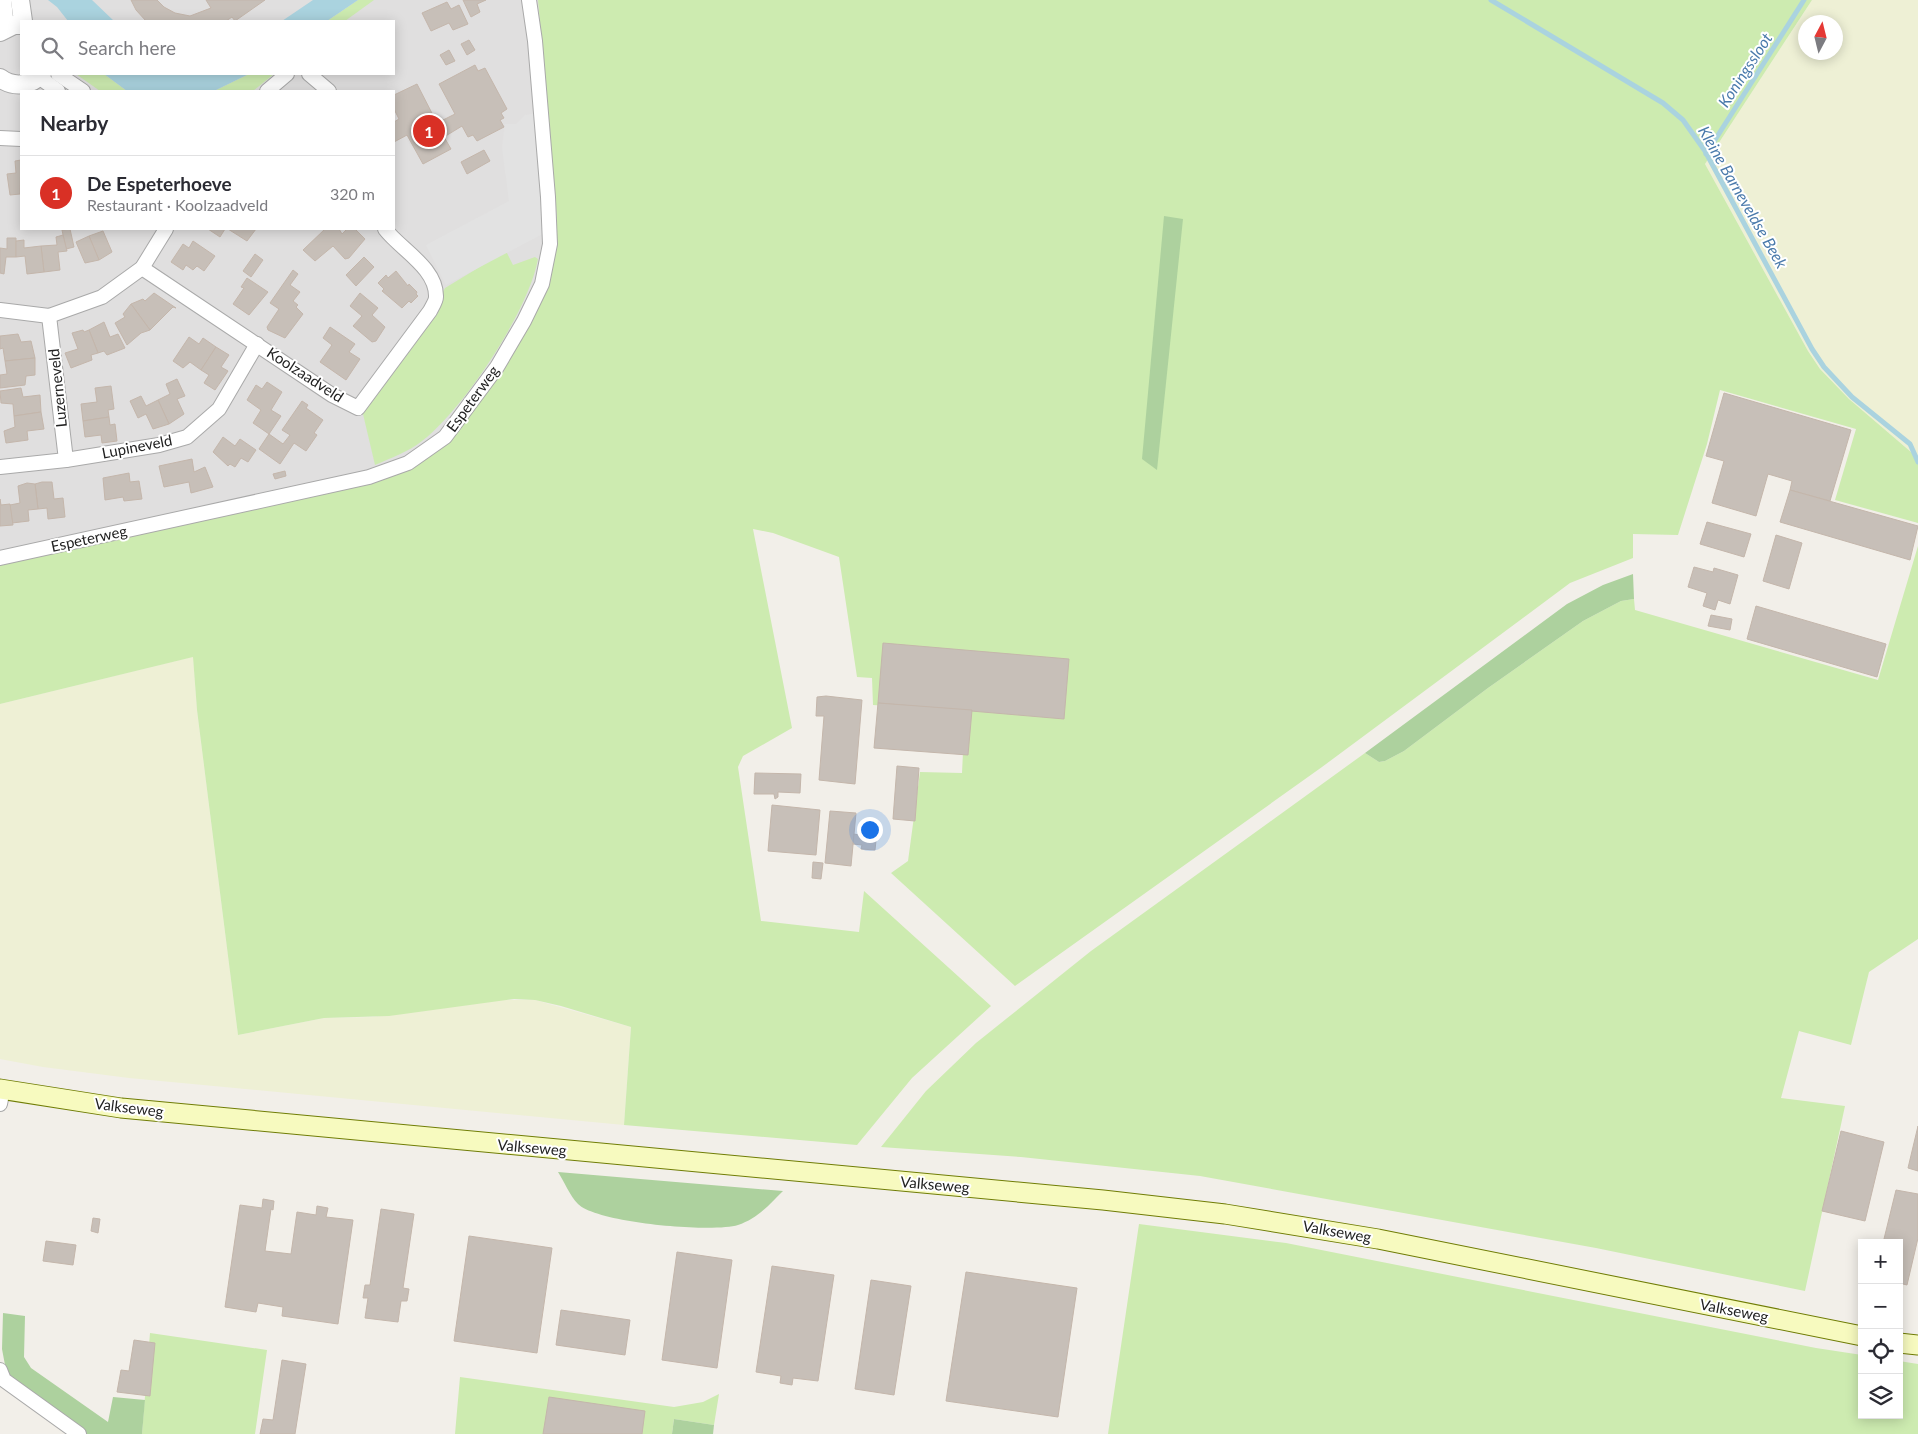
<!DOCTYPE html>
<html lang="en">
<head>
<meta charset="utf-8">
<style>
  :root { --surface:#fff; --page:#f7f7f7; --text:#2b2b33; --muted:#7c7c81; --line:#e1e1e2; --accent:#d93025 }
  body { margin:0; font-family:Lato,sans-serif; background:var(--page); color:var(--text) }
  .controls { position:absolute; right:15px; bottom:15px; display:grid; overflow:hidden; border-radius:0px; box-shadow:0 2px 12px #0003 }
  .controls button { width:45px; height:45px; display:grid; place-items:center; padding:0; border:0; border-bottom:1px solid var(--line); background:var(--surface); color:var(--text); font:25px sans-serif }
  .compass { position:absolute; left:1798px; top:15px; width:45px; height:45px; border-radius:50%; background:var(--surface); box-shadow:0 2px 12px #0003; rotate:7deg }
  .you { position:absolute; left:869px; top:829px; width:18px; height:18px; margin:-12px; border:4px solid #fff; border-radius:50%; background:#1a73e8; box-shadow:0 0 0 8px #1a73e833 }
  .badge { display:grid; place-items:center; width:32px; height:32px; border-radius:50%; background:var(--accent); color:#fff; font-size:16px; font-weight:700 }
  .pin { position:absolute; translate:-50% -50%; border:2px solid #fff; box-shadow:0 1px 5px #0006 }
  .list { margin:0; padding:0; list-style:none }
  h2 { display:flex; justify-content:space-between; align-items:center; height:65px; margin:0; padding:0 20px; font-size:21px }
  h2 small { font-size:16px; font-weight:400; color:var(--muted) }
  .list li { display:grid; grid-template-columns:32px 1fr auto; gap:15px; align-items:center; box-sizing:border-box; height:75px; padding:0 20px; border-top:1px solid var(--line) }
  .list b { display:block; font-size:19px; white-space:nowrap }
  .list p { margin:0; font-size:16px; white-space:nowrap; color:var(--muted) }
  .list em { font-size:16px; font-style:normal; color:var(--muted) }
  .icon { flex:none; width:28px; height:28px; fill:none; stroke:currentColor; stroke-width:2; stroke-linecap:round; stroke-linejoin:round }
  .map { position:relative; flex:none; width:1918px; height:1434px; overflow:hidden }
  .search { position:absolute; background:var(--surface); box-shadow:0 2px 12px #0003; left:20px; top:20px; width:375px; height:55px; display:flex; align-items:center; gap:12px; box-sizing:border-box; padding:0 18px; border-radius:0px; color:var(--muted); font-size:19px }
  .panel { position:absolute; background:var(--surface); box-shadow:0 2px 12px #0003; left:20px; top:90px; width:375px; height:140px; border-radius:0px }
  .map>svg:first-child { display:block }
</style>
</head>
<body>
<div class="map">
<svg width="1918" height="1434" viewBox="0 0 1918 1434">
  <rect width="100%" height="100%" fill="#f2efe9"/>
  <path fill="#e0dfdf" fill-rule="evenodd" d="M0 0H546L575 198 558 277 418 469 0 569ZM21 21H394V74H21ZM21 91H394V229H21Z"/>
  <g fill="#eef0d5" fill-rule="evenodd">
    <path d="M1812 0H1918V458L1849 399 1820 369 1808 351 1705 164ZM1806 22H1836V52H1806Z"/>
    <polygon points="193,655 197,710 238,1035 324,1018 373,1017 492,1000 535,1000 631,1027 624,1125 129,1078 43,1067 0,1059 0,704 192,657"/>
  </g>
  <g fill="#cdebb0">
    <polygon points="358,0 374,0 345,21 327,21"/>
    <polygon points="538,0 1812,0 1705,164 1808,351 1820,369 1849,399 1918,458 1918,523 1835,500 1856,429 1720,390 1707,444 1678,535 1633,534 1633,558 1570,583 1322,767 1015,986 891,873 908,861 920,772 962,773 965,711 873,705 872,678 857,677 839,557 773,533 753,529 792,728 743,756 738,767 761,921 859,932 864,891 991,1006 912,1078 857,1145 624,1125 631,1027 561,1006 535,1000 514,999 389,1016 324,1018 238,1035 197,710 193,657 0,704 0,564 378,478 469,415 555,249 557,218"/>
    <polygon points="76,74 104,74 127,91 100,91"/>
    <polygon points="249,74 274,74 253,91 214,91"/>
    <path d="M506 251 513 265 535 257 538 259C529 310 464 409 422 441 408 452 391 458 375 465L363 414 438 313 441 295 445 288Z"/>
    <polygon points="1918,546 1918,939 1869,972 1851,1045 1799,1031 1781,1098 1845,1106 1805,1291 1596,1248 1200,1176 1021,1157 881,1147 926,1091 976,1043 1091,951 1365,753 1379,762 1385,761 1404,751 1488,688 1583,621 1621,601 1634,599 1635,610 1878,680"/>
    <polygon points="1139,1224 1286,1243 1816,1348 1862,1355 1862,1415 1899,1415 1899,1361 1918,1364 1918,1434 1108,1434"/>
    <polygon points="150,1333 267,1350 255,1434 142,1434"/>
    <polygon points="460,1377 674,1407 703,1402 719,1394 714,1425 674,1419 672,1434 455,1434"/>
  </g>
  <g fill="#add19e">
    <polygon points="1164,216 1183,219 1157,470 1142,459"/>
    <polygon points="1633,574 1634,599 1621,601 1583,621 1488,688 1404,751 1385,761 1379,762 1365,753 1567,604 1603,585"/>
    <path d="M558 1172 783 1191C770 1204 757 1219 738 1225 712 1233 597 1223 578 1204 570 1196 564 1181 558 1172Z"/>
    <polygon points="3,1313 25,1316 24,1357 31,1368 108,1422 113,1397 145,1400 142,1434 82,1434 12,1380 5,1365 2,1349"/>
    <polygon points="674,1419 714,1425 713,1434 672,1434"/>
  </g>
  <polygon fill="#e2e2e2" points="538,113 550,230 446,285 426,245 509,201 502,148 505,124 516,124 525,115"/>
  <g fill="#aad3df">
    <polygon points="48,0 92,0 114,21 68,21 57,7"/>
    <polygon points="313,0 358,0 327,21 282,21"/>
    <polygon points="104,74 249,74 214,91 127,91"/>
  </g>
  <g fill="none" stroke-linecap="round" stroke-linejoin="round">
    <g stroke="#aad3df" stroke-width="5">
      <polyline points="1491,0 1663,103 1683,120 1705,151 1812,349 1824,367 1852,397 1910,444 1918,462"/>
      <polyline points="1706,154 1804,0"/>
    </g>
  </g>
  <g fill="#c7bfb8" stroke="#c4b6ab">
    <polygon points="131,0 157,0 164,7 175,13 190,16 211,8 206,0 265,0 235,21 232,17 226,21 146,21 136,10"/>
    <polygon points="463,0 486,0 477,4 480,12 471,17"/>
    <polygon points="447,2 451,9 459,5 468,24 453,30 449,23 431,31 422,13"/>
    <polygon points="469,40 475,50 467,55 461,44"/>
    <polygon points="449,50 455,61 446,65 440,55"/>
    <polygon points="475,65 478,71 485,68 507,109 501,113 504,118 500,120 504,127 477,141 473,135 468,137 462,126 444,137 451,149 423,164 407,135 394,142 394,122 399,119 394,109 394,95 417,84 437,123 455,114 439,84"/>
    <polygon points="484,150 490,161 467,174 461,162"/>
    <polygon points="21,160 20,194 10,195 7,174 16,173 15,161"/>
    <polygon points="70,229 74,247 66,249 62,230"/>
    <polygon points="208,229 225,229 220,237"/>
    <polygon points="228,229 256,229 247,241"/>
    <polygon points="325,229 339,229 342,234 347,229 355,229 365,239 349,258 345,259 333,246 315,261 303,250"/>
    <polygon points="103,231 112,252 99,260 89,236"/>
    <polygon points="63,235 67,251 58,252 60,270 44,272 41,246 57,245 56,237"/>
    <polygon points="89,236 99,260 85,263 76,242"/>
    <polygon points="7,238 16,238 16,257 6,257 4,274 0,273 0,248 7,249"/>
    <polygon points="24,240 24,248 41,246 44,272 27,274 25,256 16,257 16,241"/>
    <polygon points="193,241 215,256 204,271 197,266 193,270 186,265 183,270 171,262 183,244 189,248"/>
    <polygon points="255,254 263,260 251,277 243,271"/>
    <polygon points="364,257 374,267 356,286 346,275"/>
    <polygon points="293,270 298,274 290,285 300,292 293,301 298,305 296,307 303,314 285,338 268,330 267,327 279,309 270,303"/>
    <polygon points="396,271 408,286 409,284 417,292 416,294 418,296 411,303 409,301 402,308 382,291 384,289 378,283 386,275 388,278"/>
    <polygon points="247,278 268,292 249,315 233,304 244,288 241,287"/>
    <polygon points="154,293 176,308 173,307 150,330 131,304 143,299 145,301"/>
    <polygon points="360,293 378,308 372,315 385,327 376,341 372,342 353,326 362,316 350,306"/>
    <polygon points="131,304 150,330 141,333 127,345 115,323 125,317 123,314"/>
    <polygon points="104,322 110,337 118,334 125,348 107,355 104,351 98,353 89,330"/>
    <polygon points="330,327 355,344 349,352 360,359 346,380 320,362 332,345 323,338"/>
    <polygon points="83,330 84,332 89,330 98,353 91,355 92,360 71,368 65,353 78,349 72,333"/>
    <polygon points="18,334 21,342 31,341 35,358 5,361 3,348 0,349 0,336"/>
    <polygon points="189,337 199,344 203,338 216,347 201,370 190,362 183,368 173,361"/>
    <polygon points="216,347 229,355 221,367 228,371 215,390 204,383 209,375 201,370"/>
    <polygon points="35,358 35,375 26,376 25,385 0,388 0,375 7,374 5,361"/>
    <polygon points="177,379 185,396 177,399 184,414 169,424 158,400 170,394 166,384"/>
    <polygon points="267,382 282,392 271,410 281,416 269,434 253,423 261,410 247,400 256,385 262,389"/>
    <polygon points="111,386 114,409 108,410 109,417 83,421 81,404 97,402 95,388"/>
    <polygon points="21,388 23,397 40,395 41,412 14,416 13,404 1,403 0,391"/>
    <polygon points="1724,393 1851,430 1830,501 1790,490 1792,481 1768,474 1756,516 1712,503 1724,461 1706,456"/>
    <polygon points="141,396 146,406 158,400 169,424 153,429 146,414 138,418 130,401"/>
    <polygon points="302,401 308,405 306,408 323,420 314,433 317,435 306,451 294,443 280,464 259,449 269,434 283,444 290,435 282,430"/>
    <polygon points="41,412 44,429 27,431 28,440 6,443 4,431 15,427 14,416"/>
    <polygon points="109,417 110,425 115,424 117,441 102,443 101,435 85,437 83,421"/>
    <polygon points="223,437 235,446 240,439 256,450 248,462 241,458 235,467 230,464 228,466 213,452"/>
    <polygon points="192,459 194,472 205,467 213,487 191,493 189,482 164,487 159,466"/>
    <polygon points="285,471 286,476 275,479 273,474"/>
    <polygon points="129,473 130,482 139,481 142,499 124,501 123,497 105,500 103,478"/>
    <polygon points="42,482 52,482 54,499 63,498 65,517 48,519 47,508 38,509 35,484"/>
    <polygon points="27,483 35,484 38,509 28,510 29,521 12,523 10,505 20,503 18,486"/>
    <polygon points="1790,490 1918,526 1910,560 1780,522"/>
    <polygon points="0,499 1,505 10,504 13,525 0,526"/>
    <polygon points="1707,522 1751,534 1744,557 1700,544"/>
    <polygon points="1776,535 1802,543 1789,589 1763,581"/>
    <polygon points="1694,567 1713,572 1714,568 1738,575 1730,604 1718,600 1715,610 1703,606 1707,593 1688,587"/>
    <polygon points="1756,606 1886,644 1877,677 1747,639"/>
    <polygon points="1711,615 1732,619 1730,630 1708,626"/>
    <polygon points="883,643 1069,659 1064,719 878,703"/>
    <polygon points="826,696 862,700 855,784 819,780 824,716 816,716 817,697"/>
    <polygon points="878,703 972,710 968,755 874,748"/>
    <polygon points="897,766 919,768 915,821 893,819"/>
    <polygon points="755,773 801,774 800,793 778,792 778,797 775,799 774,794 754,794"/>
    <polygon points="772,805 820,810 816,855 768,851"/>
    <polygon points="830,811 856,813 851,866 825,863"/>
    <polygon points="860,830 877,831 875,850 861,849 862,845 853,844 854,834 859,835"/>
    <polygon points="813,862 823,863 821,879 812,878"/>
    <polygon points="1918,1126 1918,1171 1908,1168"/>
    <polygon points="1841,1131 1884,1142 1865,1221 1822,1211"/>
    <polygon points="1896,1190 1918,1194 1918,1238 1907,1285 1899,1283 1899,1243 1883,1243"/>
    <polygon points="263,1199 274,1201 273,1210 271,1209 265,1251 291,1254 297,1212 316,1215 317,1206 328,1208 326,1217 353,1220 338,1324 282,1316 283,1307 258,1303 256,1312 225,1307 240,1205 262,1208"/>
    <polygon points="381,1209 414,1214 403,1288 409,1289 407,1301 401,1301 398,1322 365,1318 368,1298 363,1298 365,1285 370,1285"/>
    <polygon points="93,1218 100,1219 98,1233 91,1231"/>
    <polygon points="469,1236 552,1248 537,1353 454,1341"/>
    <polygon points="46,1241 76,1245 73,1265 43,1261"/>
    <polygon points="677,1252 732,1260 717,1368 662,1360"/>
    <polygon points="772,1266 834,1275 818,1381 793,1378 792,1385 780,1383 781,1376 756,1372"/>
    <polygon points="966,1272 1077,1288 1058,1417 946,1401"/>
    <polygon points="871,1280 911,1286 894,1395 855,1389"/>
    <polygon points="561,1310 630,1320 625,1355 556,1345"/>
    <polygon points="134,1340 155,1343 150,1396 117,1392 121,1370 129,1371"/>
    <polygon points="282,1360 306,1364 295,1434 260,1434 263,1419 273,1420"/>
    <polygon points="549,1397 645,1411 642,1434 543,1434"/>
  </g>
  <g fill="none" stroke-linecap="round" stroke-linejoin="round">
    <defs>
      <g id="minor">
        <polyline points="58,74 83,91"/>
        <polyline points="309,74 329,91"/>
        <polyline points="39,77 58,91"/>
        <polyline points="267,91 287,74"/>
        <polyline points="0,138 21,139"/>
        <path d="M142 268 332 395 358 408 430 311C432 307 436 301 436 297 437 268 400 249 385 229"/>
        <polyline points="0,310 49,316 102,297 142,268 166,229"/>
        <polyline points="49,316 66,460"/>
        <polyline points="0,467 66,460 159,445 187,437 219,409 257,344"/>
        <polyline points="0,558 369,477 408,463 445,437 497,367 524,321 542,284 550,244 548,197 535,41 529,0"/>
        <polyline points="0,1104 3,1089"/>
        <polyline points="0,1370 4,1380 79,1434"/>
      </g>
      <g id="tertiary">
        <polyline points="2,0 5,28"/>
        <polyline points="20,0 23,21"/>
        <polyline points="0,32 14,25 21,25"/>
        <path d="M0 78C13 88 31 86 42 74"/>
      </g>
      <g id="secondary">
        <polyline points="0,1089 121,1108 1103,1200 1225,1214 1378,1239 1862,1336"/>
        <polyline points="1899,1343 1918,1345"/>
      </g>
    </defs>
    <use href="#minor" stroke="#a9a9a9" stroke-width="16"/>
    <use href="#tertiary" stroke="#a9a9a9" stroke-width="20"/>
    <use href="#secondary" stroke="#707d05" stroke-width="21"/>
    <use href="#minor" stroke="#fff" stroke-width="14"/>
    <use href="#tertiary" stroke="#fff" stroke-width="18"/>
    <use href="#secondary" stroke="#f7fabf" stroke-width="19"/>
  </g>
  <g text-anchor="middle" stroke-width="4" stroke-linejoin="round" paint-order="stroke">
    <g font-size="15" fill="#222" stroke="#fff">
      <text transform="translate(305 375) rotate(33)" y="5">Koolzaadveld</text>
      <text transform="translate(58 388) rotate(-96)" y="5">Luzerneveld</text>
      <text transform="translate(473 399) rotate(-54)" y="5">Espeterweg</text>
      <text transform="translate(137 447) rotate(-11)" y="5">Lupineveld</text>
      <text transform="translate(89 539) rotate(-12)" y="5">Espeterweg</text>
      <text transform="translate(129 1108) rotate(7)" y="5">Valkseweg</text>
      <text transform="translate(532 1148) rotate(5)" y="5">Valkseweg</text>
      <text transform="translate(935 1185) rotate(5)" y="5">Valkseweg</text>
      <text transform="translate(1337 1232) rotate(10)" y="5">Valkseweg</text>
      <text transform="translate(1734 1311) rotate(11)" y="5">Valkseweg</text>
    </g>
    <g font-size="16" font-style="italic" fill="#4a7aab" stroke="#fff">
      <text transform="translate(1745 70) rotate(-57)" y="6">Koningssloot</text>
      <text transform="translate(1743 197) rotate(60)" y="6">Kleine Barneveldse Beek</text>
    </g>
  </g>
</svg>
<div class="controls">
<button>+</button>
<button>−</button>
<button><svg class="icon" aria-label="locate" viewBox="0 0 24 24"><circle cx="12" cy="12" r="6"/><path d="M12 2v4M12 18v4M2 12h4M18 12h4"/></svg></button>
<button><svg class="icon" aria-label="layers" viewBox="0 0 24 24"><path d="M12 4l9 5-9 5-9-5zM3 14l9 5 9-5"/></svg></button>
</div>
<svg class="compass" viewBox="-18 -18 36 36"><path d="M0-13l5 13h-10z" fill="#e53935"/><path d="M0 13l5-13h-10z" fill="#7c7c81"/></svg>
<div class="you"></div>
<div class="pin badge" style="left:429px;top:131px">1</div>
<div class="search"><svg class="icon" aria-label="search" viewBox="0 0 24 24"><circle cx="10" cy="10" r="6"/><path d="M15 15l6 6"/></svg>Search here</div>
<section class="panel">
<h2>Nearby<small></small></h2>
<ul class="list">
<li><span class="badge">1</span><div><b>De Espeterhoeve</b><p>Restaurant · Koolzaadveld</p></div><em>320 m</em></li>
</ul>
</section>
</div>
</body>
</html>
